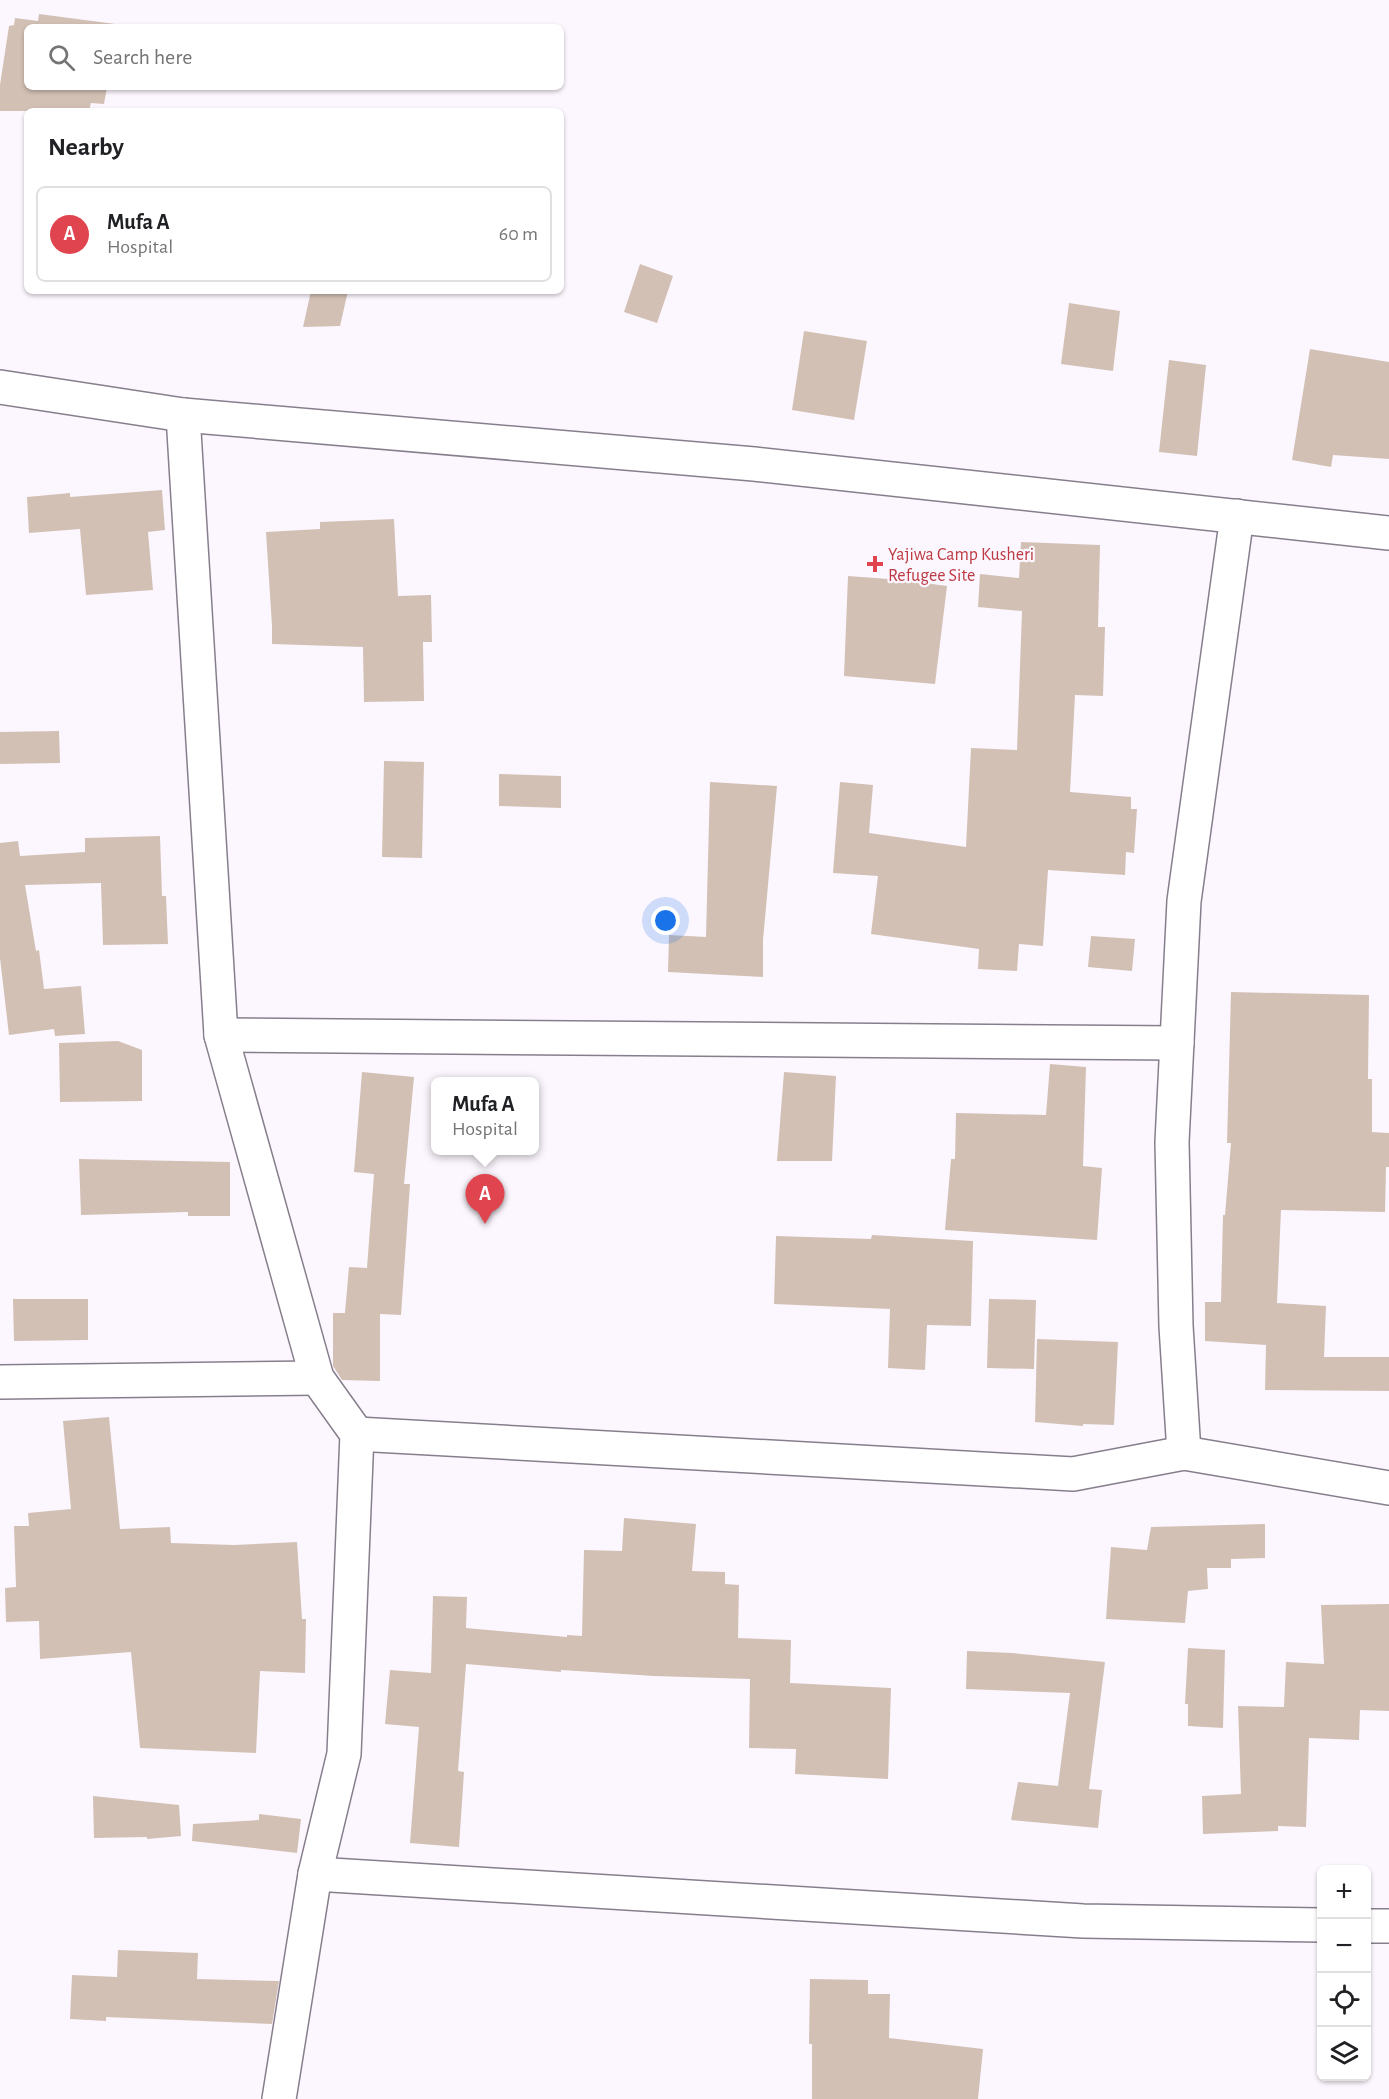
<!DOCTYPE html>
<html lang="en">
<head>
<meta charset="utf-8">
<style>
  :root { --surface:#fff; --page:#f2f2f2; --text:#202124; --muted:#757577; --line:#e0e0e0; --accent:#111827 }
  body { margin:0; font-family:"Alegreya Sans",sans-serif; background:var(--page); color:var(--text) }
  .controls { position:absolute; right:18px; bottom:18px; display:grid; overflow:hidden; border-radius:9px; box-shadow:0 2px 4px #0004 }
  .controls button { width:54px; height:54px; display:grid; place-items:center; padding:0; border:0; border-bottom:2px solid var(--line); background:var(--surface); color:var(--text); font:30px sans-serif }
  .you { position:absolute; left:666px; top:921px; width:21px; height:21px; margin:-15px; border:4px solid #fff; border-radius:50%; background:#1a73e8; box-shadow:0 0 0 9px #1a73e833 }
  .badge { display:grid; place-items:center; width:39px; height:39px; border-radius:50%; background:var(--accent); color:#fff; font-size:20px; font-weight:700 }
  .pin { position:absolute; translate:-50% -50px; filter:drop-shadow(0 2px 3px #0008) }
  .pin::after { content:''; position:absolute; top:32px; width:21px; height:18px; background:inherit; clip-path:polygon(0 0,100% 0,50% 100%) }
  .popup { position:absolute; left:431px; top:1077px; width:108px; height:78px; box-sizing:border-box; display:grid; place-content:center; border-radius:9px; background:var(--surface); filter:drop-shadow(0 2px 4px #0005); font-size:20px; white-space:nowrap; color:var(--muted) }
  .popup b { font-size:22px; color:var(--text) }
  .popup::after { content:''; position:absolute; left:50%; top:100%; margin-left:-12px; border:12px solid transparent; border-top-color:var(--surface) }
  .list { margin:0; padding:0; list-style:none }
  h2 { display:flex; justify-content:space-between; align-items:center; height:78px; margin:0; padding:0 24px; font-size:26px }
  h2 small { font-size:20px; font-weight:400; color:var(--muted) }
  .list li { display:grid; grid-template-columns:39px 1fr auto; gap:18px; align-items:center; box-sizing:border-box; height:96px; margin:0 12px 12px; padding:0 12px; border:2px solid var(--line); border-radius:9px }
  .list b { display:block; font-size:22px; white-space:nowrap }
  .list p { margin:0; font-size:20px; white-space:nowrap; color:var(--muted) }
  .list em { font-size:20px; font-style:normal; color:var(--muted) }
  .icon { flex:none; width:33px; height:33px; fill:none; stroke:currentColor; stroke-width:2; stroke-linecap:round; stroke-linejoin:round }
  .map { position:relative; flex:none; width:1389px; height:2099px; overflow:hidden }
  .search { position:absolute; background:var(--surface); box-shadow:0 2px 4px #0004; left:24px; top:24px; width:540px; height:66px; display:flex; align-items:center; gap:15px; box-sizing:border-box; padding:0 21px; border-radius:9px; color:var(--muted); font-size:22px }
  .panel { position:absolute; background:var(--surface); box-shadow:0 2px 4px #0004; left:24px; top:108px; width:540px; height:186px; border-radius:9px }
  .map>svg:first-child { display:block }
</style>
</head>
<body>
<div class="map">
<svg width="1389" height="2099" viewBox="0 0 1389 2099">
  <rect width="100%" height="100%" fill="#fcf7fe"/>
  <g fill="#d2c0b5">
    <polygon points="39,14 115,24 115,27 27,27 27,87 107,87 104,104 91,103 89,111 0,111 0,85 9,26 14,25 15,18 38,21"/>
    <polygon points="640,264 673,276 657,323 624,312"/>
    <polygon points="311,291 348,291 340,326 303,327"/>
    <polygon points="1069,303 1120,311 1113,371 1061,364"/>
    <polygon points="804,331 867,341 854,420 792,410"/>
    <polygon points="1310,349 1389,362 1389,459 1333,455 1331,467 1292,460"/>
    <polygon points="1169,360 1206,365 1197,456 1159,452"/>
    <polygon points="162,490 165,530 148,532 153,590 86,595 80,529 29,533 27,497 70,493 70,497"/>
    <polygon points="394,519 398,596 431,595 432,642 423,642 424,701 364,702 363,647 272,644 272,626 266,532 320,529 320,522"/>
    <polygon points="1021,542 1100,545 1098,627 1105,627 1103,696 1075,695 1070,792 1131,797 1131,809 1137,809 1134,853 1126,852 1125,875 1048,870 1043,946 1019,944 1017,971 978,969 979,949 871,934 878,876 833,873 840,782 873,785 869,833 966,847 971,748 1017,750 1022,611 978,607 980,574 1019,578"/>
    <polygon points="848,576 902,580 947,586 935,684 844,676"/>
    <polygon points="59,731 60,763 0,764 0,732"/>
    <polygon points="384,761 424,762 422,858 382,857"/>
    <polygon points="499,774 561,776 561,808 499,806"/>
    <polygon points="710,782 777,786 763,940 763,977 668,972 669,935 706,937"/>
    <polygon points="160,836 162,896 166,896 168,944 103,945 101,883 25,885 36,951 39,950 44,989 81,986 85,1034 55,1036 54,1029 9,1035 0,958 0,843 18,841 20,856 85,852 85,838"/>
    <polygon points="1091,936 1135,939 1132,971 1088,967"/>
    <polygon points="1231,992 1369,995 1368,1079 1372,1079 1372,1132 1389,1133 1389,1167 1386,1167 1385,1212 1281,1210 1277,1303 1326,1306 1324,1357 1389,1357 1389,1391 1265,1390 1266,1345 1205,1341 1205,1302 1221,1302 1223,1215 1225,1215 1231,1143 1227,1143"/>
    <polygon points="118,1041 142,1050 142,1101 60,1102 59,1043"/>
    <polygon points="1050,1064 1086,1067 1083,1166 1102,1168 1097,1240 945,1230 951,1159 955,1159 956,1113 1046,1115"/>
    <polygon points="362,1072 414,1077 404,1184 410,1184 401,1315 380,1314 380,1381 342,1380 333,1366 333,1313 345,1313 349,1267 367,1268 374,1174 354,1172"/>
    <polygon points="784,1072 836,1076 832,1161 777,1161"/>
    <polygon points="79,1159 230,1162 230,1216 188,1216 188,1212 81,1215"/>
    <polygon points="872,1235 973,1241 971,1326 927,1325 925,1370 888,1368 890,1309 774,1304 776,1236 871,1239"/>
    <polygon points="13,1299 88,1299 88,1340 14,1341"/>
    <polygon points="989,1299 1036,1300 1034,1369 987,1368"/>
    <polygon points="1037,1339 1118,1342 1114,1425 1083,1424 1083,1426 1035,1422"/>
    <polygon points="109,1417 120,1529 170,1527 171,1543 234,1545 297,1542 302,1619 306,1619 305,1673 260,1671 256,1753 140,1748 131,1652 40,1659 39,1621 6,1622 5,1588 16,1587 14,1526 29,1526 28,1513 71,1509 63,1421"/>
    <polygon points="624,1518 696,1524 692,1571 725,1572 725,1584 739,1585 738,1638 791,1640 790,1683 891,1688 888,1779 795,1774 796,1749 749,1748 750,1679 654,1676 561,1670 561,1672 466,1664 458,1771 464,1772 459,1847 410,1843 419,1727 385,1724 390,1670 431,1673 433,1596 467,1597 466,1628 567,1637 567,1635 582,1636 584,1550 622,1551"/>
    <polygon points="1265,1524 1265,1558 1231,1559 1231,1568 1207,1568 1208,1589 1188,1591 1185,1623 1106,1619 1111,1547 1147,1550 1151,1527"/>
    <polygon points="1389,1604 1389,1711 1360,1710 1359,1740 1309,1738 1306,1827 1278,1826 1278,1831 1203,1834 1202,1796 1241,1794 1238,1706 1284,1707 1286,1662 1324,1664 1321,1605"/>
    <polygon points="1188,1648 1225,1650 1223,1728 1188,1726 1188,1704 1185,1704"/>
    <polygon points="967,1651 1012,1653 1105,1662 1089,1789 1102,1790 1098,1828 1011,1820 1018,1782 1058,1786 1070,1693 966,1689"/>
    <polygon points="93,1796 179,1805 181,1836 147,1839 147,1837 94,1838"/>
    <polygon points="259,1814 301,1819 297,1853 192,1841 193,1824 259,1820"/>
    <polygon points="118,1950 198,1953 197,1979 279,1981 272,2024 106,2017 106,2021 70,2019 72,1975 117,1977"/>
    <polygon points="810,1979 868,1980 868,1994 890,1994 889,2038 983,2049 978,2099 812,2099 812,2044 809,2044"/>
  </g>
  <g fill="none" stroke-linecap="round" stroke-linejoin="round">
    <defs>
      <g id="street">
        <polyline points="0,387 183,415 754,464 1389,533"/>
        <polyline points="183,415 221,1035 317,1378 357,1434 344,1754 315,1874 279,2099"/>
        <polyline points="221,1035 1177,1043"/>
        <polyline points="0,1382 317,1378"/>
        <polyline points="357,1434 1073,1474 1184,1453 1389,1488"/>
        <polyline points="1184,1453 1176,1326 1172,1142 1184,901 1237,516"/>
        <polyline points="315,1874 1083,1921 1322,1925"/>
        <polyline points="1366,1926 1389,1926"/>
      </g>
    </defs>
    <use href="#street" stroke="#877e8d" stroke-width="36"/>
    <use href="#street" stroke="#fff" stroke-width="33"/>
  </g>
  <path fill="#e0444e" stroke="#fcf7fe" stroke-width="2" d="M872 555h6v6h6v6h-6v6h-6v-6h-6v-6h6z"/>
  <g text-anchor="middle" stroke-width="4.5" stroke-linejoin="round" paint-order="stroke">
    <g font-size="18" fill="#be3a42" stroke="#fcf7fe" text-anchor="start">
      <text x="888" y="560">Yajiwa Camp Kusheri<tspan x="888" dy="21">Refugee Site</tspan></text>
    </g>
  </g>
</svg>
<div class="controls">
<button>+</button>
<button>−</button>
<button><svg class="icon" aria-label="locate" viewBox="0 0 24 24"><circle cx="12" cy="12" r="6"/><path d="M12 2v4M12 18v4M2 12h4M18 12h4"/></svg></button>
<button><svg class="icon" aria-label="layers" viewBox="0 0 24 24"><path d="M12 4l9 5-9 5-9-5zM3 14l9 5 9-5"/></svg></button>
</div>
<div class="you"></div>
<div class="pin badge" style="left:485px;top:1224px;background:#e0444e">A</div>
<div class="popup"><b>Mufa A</b>Hospital</div>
<div class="search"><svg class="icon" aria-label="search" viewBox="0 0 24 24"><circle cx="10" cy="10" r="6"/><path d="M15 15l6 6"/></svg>Search here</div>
<section class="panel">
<h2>Nearby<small></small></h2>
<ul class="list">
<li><span class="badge" style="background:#e0444e">A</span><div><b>Mufa A</b><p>Hospital</p></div><em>60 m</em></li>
</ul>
</section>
</div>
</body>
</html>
